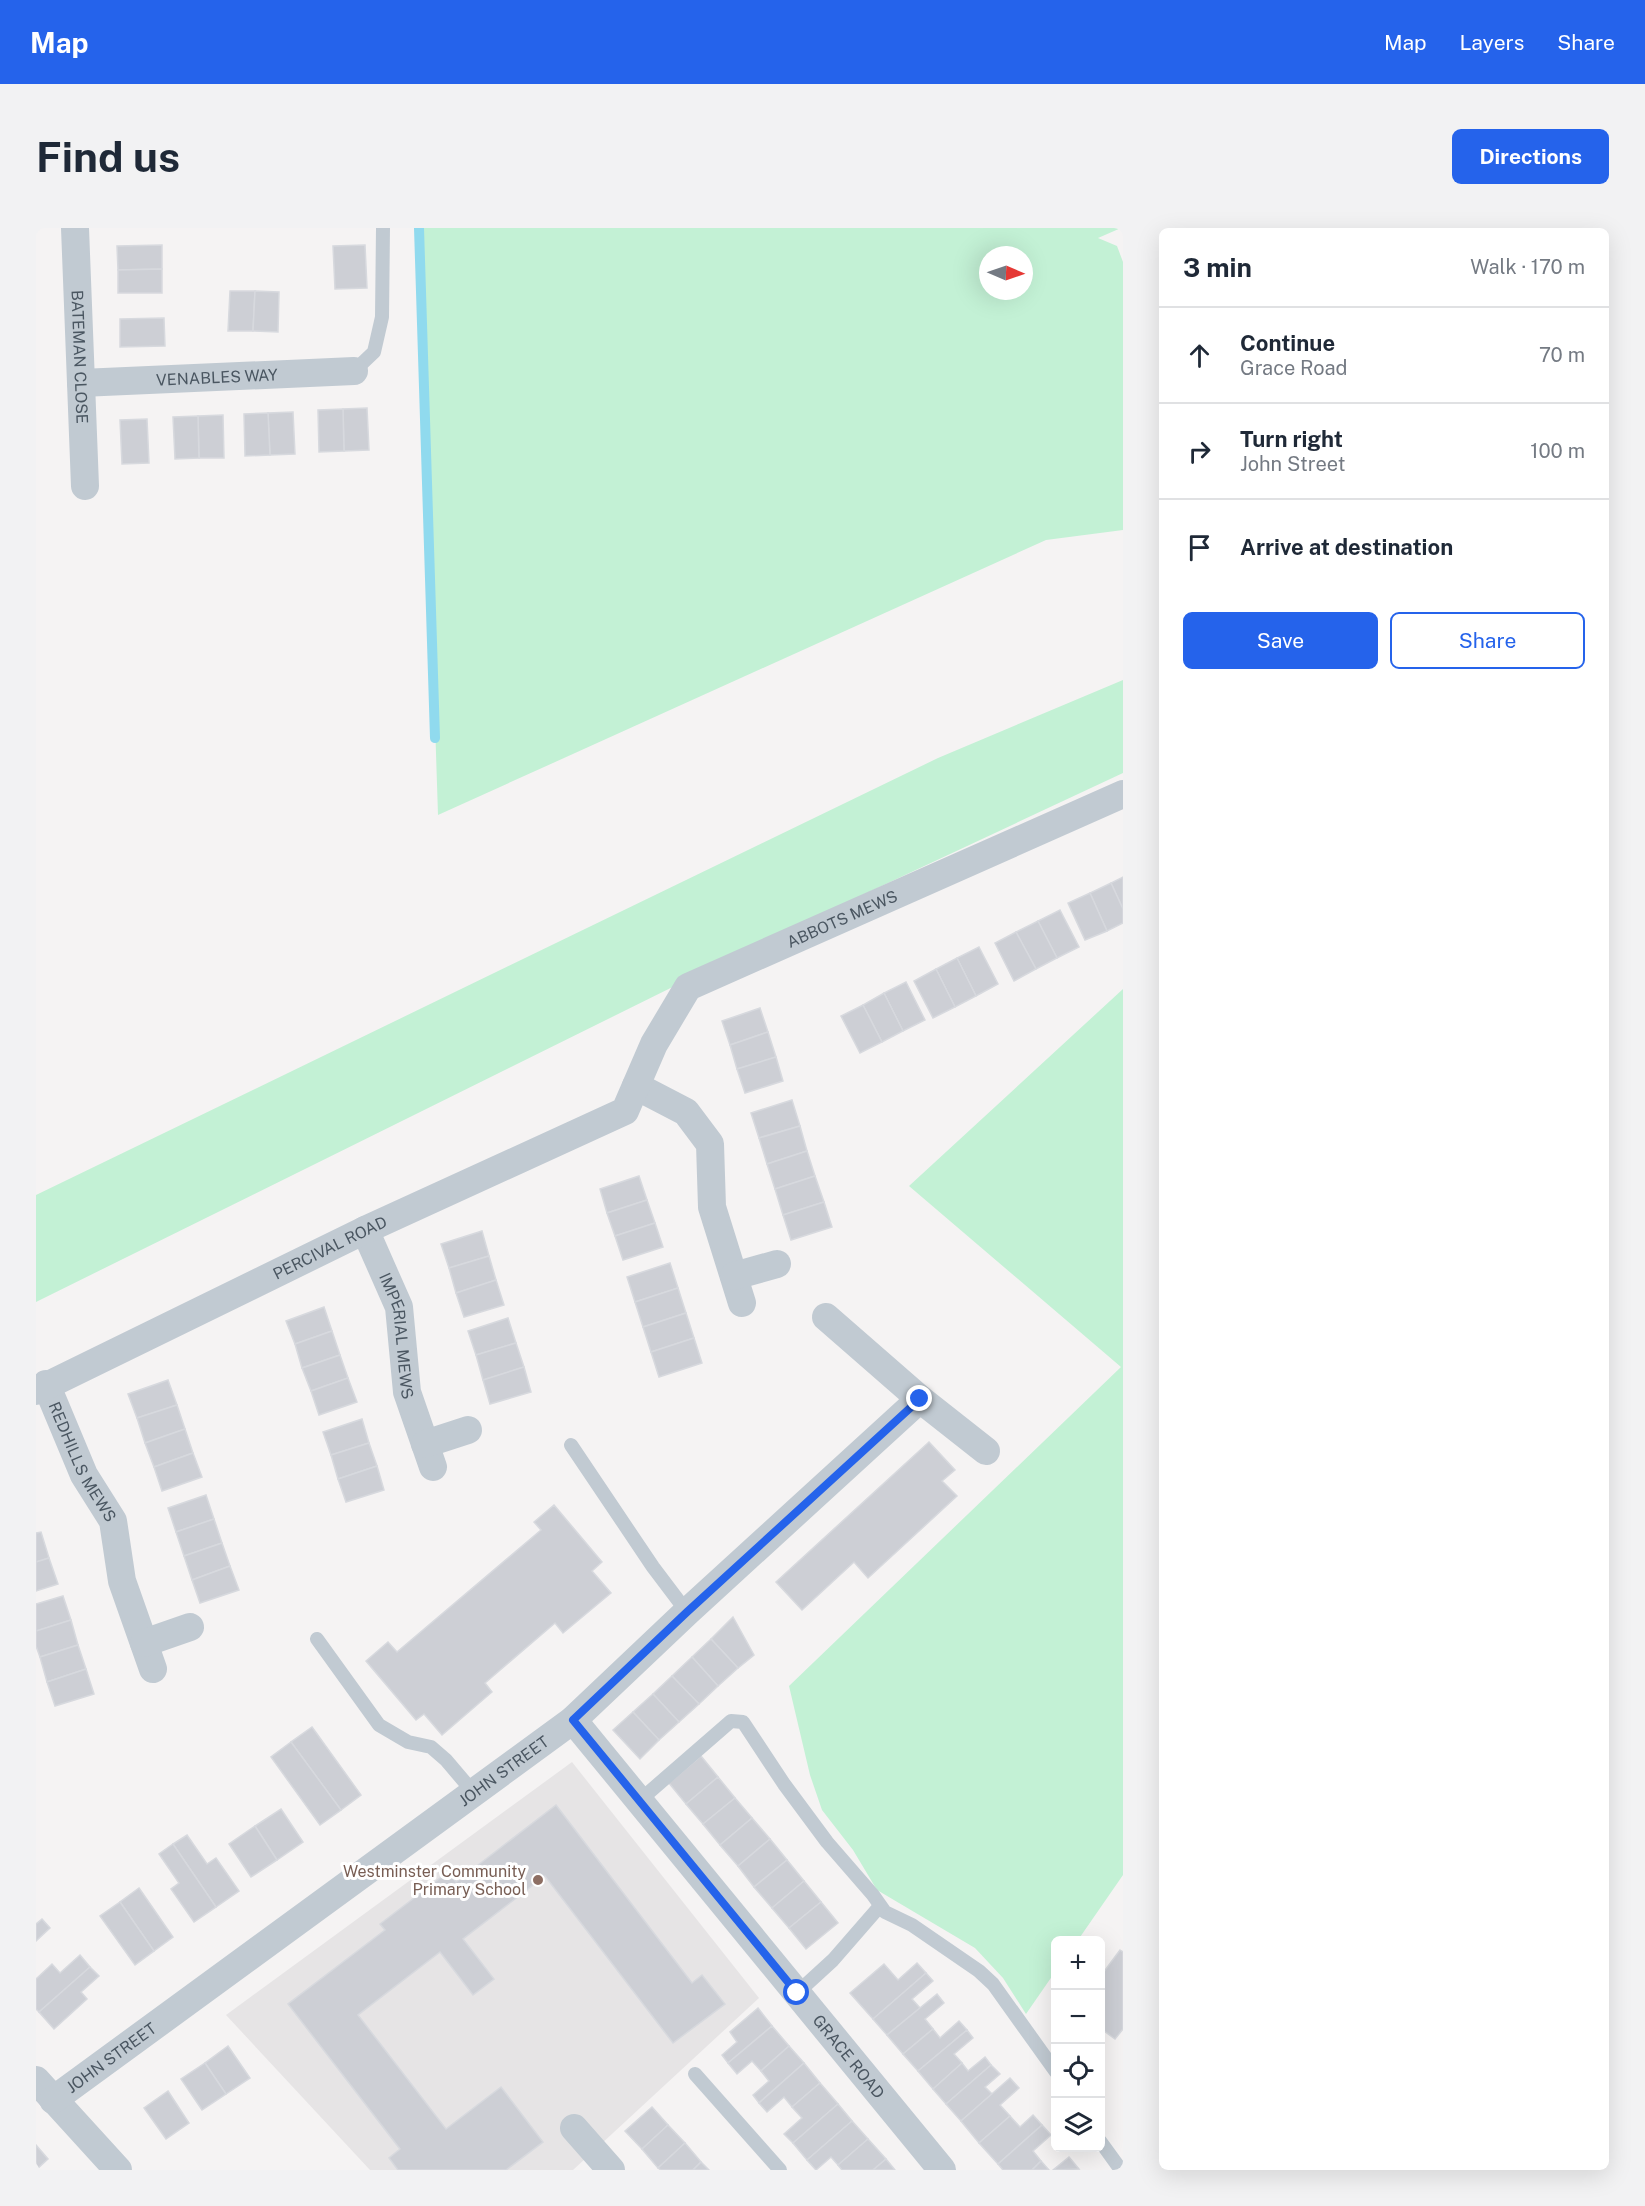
<!DOCTYPE html>
<html lang="en">
<head>
<meta charset="utf-8">
<style>
  :root { --surface:#fff; --page:#f2f2f3; --text:#1f2937; --muted:#747a83; --line:#e0e1e3; --accent:#2563eb }
  body { margin:0; font-family:"Public Sans",sans-serif; background:var(--page); color:var(--text) }
  .controls { position:absolute; right:18px; bottom:18px; display:grid; overflow:hidden; border-radius:9px; box-shadow:0 6px 24px #0002 }
  .controls button { width:54px; height:54px; display:grid; place-items:center; padding:0; border:0; border-bottom:2px solid var(--line); background:var(--surface); color:var(--text); font:30px sans-serif }
  .compass { position:absolute; left:943px; top:18px; width:54px; height:54px; border-radius:50%; background:var(--surface); box-shadow:0 6px 24px #0002; rotate:92deg }
  .stop { position:absolute; width:18px; height:18px; margin:-14px; border:4px solid #2563eb; border-radius:50%; background:#fff }
  .stop.end { background:#2563eb; border-color:#fff; box-shadow:0 2px 6px #0008 }
  .list { margin:0; padding:0; list-style:none }
  h2 { display:flex; justify-content:space-between; align-items:center; height:78px; margin:0; padding:0 24px; font-size:26px }
  h2 small { font-size:20px; font-weight:400; color:var(--muted) }
  .list li { display:grid; grid-template-columns:39px 1fr auto; gap:18px; align-items:center; box-sizing:border-box; height:96px; padding:0 24px; border-top:2px solid var(--line) }
  .list b { display:block; font-size:22px; white-space:nowrap }
  .list p { margin:0; font-size:20px; white-space:nowrap; color:var(--muted) }
  .list em { font-size:20px; font-style:normal; color:var(--muted) }
  .actions { display:flex; gap:12px; padding:18px 24px }
  .actions a { flex:1; padding:14px 0; border:2px solid var(--accent); border-radius:9px; text-align:center; font-size:21px; color:var(--accent) }
  .actions .main { background:var(--accent); color:#fff }
  .icon { flex:none; width:33px; height:33px; fill:none; stroke:currentColor; stroke-width:2; stroke-linecap:round; stroke-linejoin:round }
  .map { position:relative; flex:none; width:1087px; height:1942px; overflow:hidden; border-radius:9px }
  header { display:flex; align-items:center; gap:36px; box-sizing:border-box; height:84px; padding:0 30px; background:var(--accent); color:#fff }
  header strong { font-size:28px }
  nav { display:flex; gap:33px; margin-inline-start:auto; font-size:21px }
  .intro { display:flex; align-items:center; justify-content:space-between; box-sizing:border-box; height:144px; padding:0 36px }
  h1 { margin:0; font-size:42px }
  .button { padding:15px 27px; border-radius:9px; background:var(--accent); color:#fff; font-size:21px; font-weight:700 }
  main { display:flex; gap:36px; padding:0 36px }
  aside { flex:1; background:var(--surface); border-radius:9px; box-shadow:0 6px 24px #0002 }
  .map>svg:first-child { display:block }
</style>
</head>
<body>
<header>
<strong>Map</strong>
<nav><a>Map</a><a>Layers</a><a>Share</a></nav>
</header>
<div class="intro"><h1>Find us</h1><a class="button">Directions</a></div>
<main>
<div class="map">
<svg width="1087" height="1942" viewBox="0 0 1087 1942">
  <rect width="100%" height="100%" fill="#f5f3f3"/>
  <polygon fill="#e6e4e5" points="536,1534 723,1770 537,1942 334,1942 190,1787"/>
  <g fill="#c3f1d5" fill-rule="evenodd">
    <path d="M383 0H1085L1062 10 1081 18 1087 34V302L1010 312 402 587ZM952 27H988V63H952Z"/>
    <polygon points="1087,452 1087,545 760,698 0,1074 0,967 902,530"/>
    <polygon points="1087,761 1087,1647 1042,1712 1020,1712 1019,1744 990,1786 967,1750 939,1720 841,1662 817,1622 786,1582 774,1547 753,1458 1085,1139 873,958"/>
  </g>
  <g fill="none" stroke-linecap="round" stroke-linejoin="round">
    <polyline stroke="#90daee" stroke-width="10" points="383,0 399,510"/>
  </g>
  <g fill="#cdcfd5" stroke="#d7d9de" stroke-width="1.5">
    <polygon points="126,17 126,41 82,42 81,18"/>
    <polygon points="329,17 331,60 299,61 297,18"/>
    <polygon points="126,41 126,65 82,65 82,42"/>
    <polygon points="194,63 219,63 217,103 192,103"/>
    <polygon points="219,63 243,64 242,104 217,103"/>
    <polygon points="128,90 129,118 84,119 84,91"/>
    <polygon points="331,180 333,222 308,223 307,181"/>
    <polygon points="307,181 308,223 283,224 282,182"/>
    <polygon points="257,184 259,226 234,227 232,185"/>
    <polygon points="232,185 234,227 209,228 208,186"/>
    <polygon points="187,187 188,230 163,230 162,188"/>
    <polygon points="162,188 163,230 139,231 137,189"/>
    <polygon points="111,191 113,235 86,236 84,192"/>
    <polygon points="1087,649 1087,681 1075,655"/>
    <polygon points="1075,655 1087,681 1087,695 1071,703 1054,665"/>
    <polygon points="1054,665 1071,703 1049,712 1032,675"/>
    <polygon points="1024,682 1043,719 1021,730 1002,693"/>
    <polygon points="1002,693 1021,730 1000,741 980,704"/>
    <polygon points="980,704 1000,741 978,753 959,715"/>
    <polygon points="943,719 962,756 940,768 921,730"/>
    <polygon points="921,730 940,768 919,779 900,741"/>
    <polygon points="900,741 919,779 897,790 878,753"/>
    <polygon points="870,754 889,792 867,803 848,765"/>
    <polygon points="848,765 867,803 846,814 827,777"/>
    <polygon points="827,777 846,814 824,825 805,788"/>
    <polygon points="724,780 732,804 694,817 686,793"/>
    <polygon points="732,804 740,829 701,841 694,817"/>
    <polygon points="740,829 747,853 709,865 701,841"/>
    <polygon points="756,872 764,898 723,910 715,885"/>
    <polygon points="764,898 771,923 731,936 723,910"/>
    <polygon points="771,923 779,948 739,961 731,936"/>
    <polygon points="603,948 611,972 571,985 564,961"/>
    <polygon points="779,948 788,974 747,987 739,961"/>
    <polygon points="611,972 619,995 579,1008 571,985"/>
    <polygon points="788,974 796,999 755,1012 747,987"/>
    <polygon points="619,995 627,1019 587,1032 579,1008"/>
    <polygon points="446,1003 453,1028 413,1040 405,1016"/>
    <polygon points="453,1028 460,1052 420,1065 413,1040"/>
    <polygon points="634,1035 642,1060 599,1074 591,1049"/>
    <polygon points="460,1052 468,1077 428,1089 420,1065"/>
    <polygon points="642,1060 650,1085 607,1099 599,1074"/>
    <polygon points="288,1079 296,1103 259,1116 250,1093"/>
    <polygon points="650,1085 658,1110 615,1124 607,1099"/>
    <polygon points="472,1090 480,1115 440,1127 432,1103"/>
    <polygon points="296,1103 304,1127 266,1140 259,1116"/>
    <polygon points="658,1110 666,1135 623,1149 615,1124"/>
    <polygon points="480,1115 488,1139 447,1152 440,1127"/>
    <polygon points="304,1127 312,1150 275,1163 266,1140"/>
    <polygon points="488,1139 495,1164 454,1176 447,1152"/>
    <polygon points="312,1150 321,1174 283,1187 275,1163"/>
    <polygon points="132,1152 141,1177 101,1190 92,1166"/>
    <polygon points="141,1177 149,1201 109,1215 101,1190"/>
    <polygon points="326,1191 333,1215 295,1227 287,1204"/>
    <polygon points="149,1201 157,1225 118,1239 109,1215"/>
    <polygon points="893,1214 919,1242 906,1253 921,1268 832,1350 818,1334 766,1382 740,1354"/>
    <polygon points="333,1215 341,1238 302,1251 295,1227"/>
    <polygon points="157,1225 166,1249 126,1263 118,1239"/>
    <polygon points="341,1238 348,1262 310,1274 302,1251"/>
    <polygon points="170,1267 178,1291 140,1304 132,1280"/>
    <polygon points="518,1277 566,1334 556,1343 575,1365 527,1405 519,1395 449,1455 456,1464 406,1507 388,1486 380,1492 330,1433 352,1414 361,1424 505,1302 498,1294"/>
    <polygon points="178,1291 186,1315 148,1328 140,1304"/>
    <polygon points="5,1304 13,1330 0,1334 0,1305"/>
    <polygon points="186,1315 194,1338 156,1352 148,1328"/>
    <polygon points="13,1330 22,1356 0,1363 0,1334"/>
    <polygon points="194,1338 203,1362 164,1375 156,1352"/>
    <polygon points="27,1368 35,1392 0,1403 0,1376"/>
    <polygon points="697,1389 718,1427 702,1440 675,1411"/>
    <polygon points="35,1392 42,1417 4,1429 0,1418 0,1403"/>
    <polygon points="675,1411 702,1440 682,1458 656,1429"/>
    <polygon points="42,1417 50,1441 11,1454 4,1429"/>
    <polygon points="656,1429 682,1458 663,1476 636,1448"/>
    <polygon points="50,1441 58,1466 19,1478 11,1454"/>
    <polygon points="636,1448 663,1476 643,1494 617,1466"/>
    <polygon points="617,1466 643,1494 623,1512 597,1484"/>
    <polygon points="597,1484 623,1512 604,1531 577,1502"/>
    <polygon points="276,1499 325,1567 305,1582 255,1514"/>
    <polygon points="255,1514 305,1582 284,1597 235,1529"/>
    <polygon points="665,1528 682,1549 650,1576 633,1555"/>
    <polygon points="682,1549 699,1570 667,1596 650,1576"/>
    <polygon points="699,1570 716,1590 684,1617 667,1596"/>
    <polygon points="520,1577 656,1755 666,1747 689,1776 637,1815 509,1648 427,1711 458,1751 437,1767 404,1724 322,1787 410,1901 465,1859 507,1914 470,1942 362,1942 353,1930 364,1921 252,1776 349,1702 344,1696 412,1644 420,1654"/>
    <polygon points="245,1581 267,1614 241,1632 219,1598"/>
    <polygon points="716,1590 734,1611 702,1638 684,1617"/>
    <polygon points="219,1598 241,1632 215,1649 193,1616"/>
    <polygon points="151,1607 171,1636 180,1630 203,1663 180,1679 137,1616"/>
    <polygon points="734,1611 751,1632 718,1659 702,1638"/>
    <polygon points="137,1616 180,1679 158,1694 135,1661 143,1655 123,1626"/>
    <polygon points="751,1632 768,1653 736,1680 718,1659"/>
    <polygon points="768,1653 785,1674 753,1700 736,1680"/>
    <polygon points="103,1660 137,1709 118,1723 84,1674"/>
    <polygon points="84,1674 118,1723 99,1737 64,1688"/>
    <polygon points="785,1674 802,1695 770,1721 753,1700"/>
    <polygon points="6,1691 14,1700 0,1713 0,1696"/>
    <polygon points="1084,1722 1087,1724 1087,1801 1079,1811 1064,1800 1064,1749"/>
    <polygon points="44,1727 54,1739 3,1784 0,1781 0,1751 16,1736 24,1745"/>
    <polygon points="881,1735 890,1745 837,1791 814,1765 848,1736 862,1752"/>
    <polygon points="54,1739 63,1748 45,1764 51,1771 18,1801 3,1784"/>
    <polygon points="890,1745 897,1753 876,1771 884,1780 851,1807 837,1791"/>
    <polygon points="901,1766 908,1775 889,1791 897,1801 867,1826 851,1807"/>
    <polygon points="722,1780 736,1798 692,1835 686,1827 701,1814 694,1804"/>
    <polygon points="923,1793 931,1802 882,1843 867,1826 897,1801 904,1810"/>
    <polygon points="736,1798 753,1818 725,1843 716,1833 701,1846 692,1835"/>
    <polygon points="931,1802 937,1810 918,1826 926,1835 897,1861 882,1843"/>
    <polygon points="192,1818 214,1850 190,1866 169,1835"/>
    <polygon points="753,1818 768,1835 723,1875 717,1867 733,1853 725,1843"/>
    <polygon points="949,1829 955,1837 910,1876 897,1861 926,1835 932,1843"/>
    <polygon points="169,1835 190,1866 166,1882 145,1851"/>
    <polygon points="768,1835 784,1855 756,1879 748,1869 731,1884 723,1875"/>
    <polygon points="955,1837 964,1846 949,1859 956,1866 925,1893 910,1876"/>
    <polygon points="974,1850 983,1860 964,1877 974,1888 943,1915 925,1893"/>
    <polygon points="784,1855 802,1876 757,1915 748,1906 766,1890 756,1879"/>
    <polygon points="132,1863 153,1895 130,1911 108,1880"/>
    <polygon points="802,1876 816,1893 771,1932 757,1915"/>
    <polygon points="616,1879 632,1897 606,1921 589,1903"/>
    <polygon points="997,1887 1006,1897 962,1936 943,1915 974,1888 984,1899"/>
    <polygon points="816,1893 832,1911 802,1937 795,1929 780,1942 771,1932"/>
    <polygon points="632,1897 649,1915 622,1940 606,1921"/>
    <polygon points="1006,1897 1015,1907 997,1923 1005,1933 996,1942 967,1942 962,1936"/>
    <polygon points="832,1911 850,1931 837,1942 806,1942 802,1937"/>
    <polygon points="649,1915 665,1934 657,1942 625,1942 622,1940"/>
    <polygon points="0,1917 12,1931 0,1942"/>
    <polygon points="1033,1929 1043,1941 1017,1942"/>
    <polygon points="850,1931 859,1942 837,1942"/>
    <polygon points="1005,1933 1013,1942 996,1942"/>
    <polygon points="665,1934 673,1942 657,1942"/>
  </g>
  <g fill="none" stroke-linecap="round" stroke-linejoin="round">
    <g stroke="#c1cad2" stroke-width="14">
      <polyline points="318,143 338,124 346,89 347,0"/>
      <polyline points="535,1217 617,1339 651,1384"/>
      <polyline points="281,1411 343,1497 372,1514 395,1519 410,1532 438,1565"/>
      <polyline points="603,1573 695,1493 707,1494 748,1556 791,1614 837,1667 849,1684 876,1697 943,1743 957,1756 1020,1844"/>
      <polyline points="761,1765 797,1732 844,1678"/>
      <polyline points="659,1846 744,1942"/>
      <polyline points="1064,1913 1085,1942"/>
    </g>
    <g stroke="#c1cad2" stroke-width="28">
      <path id="s1" d="M39 0 49 258"/>
      <path id="s2" d="M45 155 318 143"/>
      <polyline points="600,858 650,884 674,916 676,979 706,1075"/>
      <path id="s3" d="M329 1002 363 1079 371 1164 397 1239"/>
      <polyline points="698,1048 741,1036"/>
      <polyline points="790,1089 884,1171 950,1223"/>
      <path id="s4" d="M10 1156 48 1247 77 1293 86 1353 117 1441"/>
      <path id="s5" d="M0 1163 329 1002 589 883 618 816 652 759 1087 566"/>
      <polyline points="389,1216 432,1202"/>
      <polyline points="108,1415 154,1399"/>
      <path id="s6" d="M537 1492 906 1942"/>
      <polyline points="0,1852 82,1942"/>
      <path id="s7" d="M17 1872 537 1492 651 1384 884 1171"/>
      <polyline points="538,1900 575,1942"/>
    </g>
  </g>
  <g fill="none" stroke-linecap="round" stroke-linejoin="round">
    <polyline stroke="#2563eb" stroke-width="8" points="761,1765 537,1492 651,1384 884,1171"/>
  </g>
  <circle fill="#8d6e63" stroke="#fff" stroke-width="2" cx="502" cy="1652" r="6"/>
  <g text-anchor="middle" stroke-width="6" stroke-linejoin="round" paint-order="stroke">
    <g font-size="16" fill="#4a5661" stroke="#fff">
      <text dy="6" stroke="none"><textPath href="#s1" startOffset="129">BATEMAN CLOSE</textPath></text>
      <text dy="6" stroke="none"><textPath href="#s2" startOffset="136">VENABLES WAY</textPath></text>
      <text dy="6" stroke="none"><textPath href="#s5" startOffset="960">ABBOTS MEWS</textPath></text>
      <text dy="6" stroke="none"><textPath href="#s5" startOffset="327">PERCIVAL ROAD</textPath></text>
      <text dy="6" stroke="none"><textPath href="#s3" startOffset="112">IMPERIAL MEWS</textPath></text>
      <text dy="6" stroke="none"><textPath href="#s4" startOffset="86">REDHILLS MEWS</textPath></text>
      <text dy="6" stroke="none"><textPath href="#s7" startOffset="558">JOHN STREET</textPath></text>
      <text dy="6" stroke="none"><textPath href="#s7" startOffset="72">JOHN STREET</textPath></text>
      <text dy="6" stroke="none"><textPath href="#s6" startOffset="435">GRACE ROAD</textPath></text>
    </g>
    <g font-size="16" fill="#785e54" stroke="#fff" text-anchor="end">
      <text x="490" y="1649">Westminster Community<tspan x="490" dy="18">Primary School</tspan></text>
    </g>
  </g>
</svg>
<div class="controls">
<button>+</button>
<button>−</button>
<button><svg class="icon" aria-label="locate" viewBox="0 0 24 24"><circle cx="12" cy="12" r="6"/><path d="M12 2v4M12 18v4M2 12h4M18 12h4"/></svg></button>
<button><svg class="icon" aria-label="layers" viewBox="0 0 24 24"><path d="M12 4l9 5-9 5-9-5zM3 14l9 5 9-5"/></svg></button>
</div>
<svg class="compass" viewBox="-18 -18 36 36"><path d="M0-13l5 13h-10z" fill="#e53935"/><path d="M0 13l5-13h-10z" fill="#747a83"/></svg>
<div class="stop" style="left:761px;top:1765px"></div>
<div class="stop end" style="left:884px;top:1171px"></div>
</div>
<aside>
<h2>3 min<small>Walk · 170 m</small></h2>
<ul class="list">
<li><svg class="icon" aria-label="ahead" viewBox="0 0 24 24"><path d="M12 20V5M6 11l6-6 6 6"/></svg><div><b>Continue</b><p>Grace Road</p></div><em>70 m</em></li>
<li><svg class="icon" aria-label="right" viewBox="0 0 24 24"><path d="M7 20v-9h11M14 6l5 5-5 5"/></svg><div><b>Turn right</b><p>John Street</p></div><em>100 m</em></li>
<li><svg class="icon" aria-label="arrive" viewBox="0 0 24 24"><path d="M6 21V4h12l-3 4 3 4H6"/></svg><div><b>Arrive at destination</b></div></li>
</ul>
<div class="actions"><a class="main">Save</a><a>Share</a></div>
</aside>
</main>
</body>
</html>
